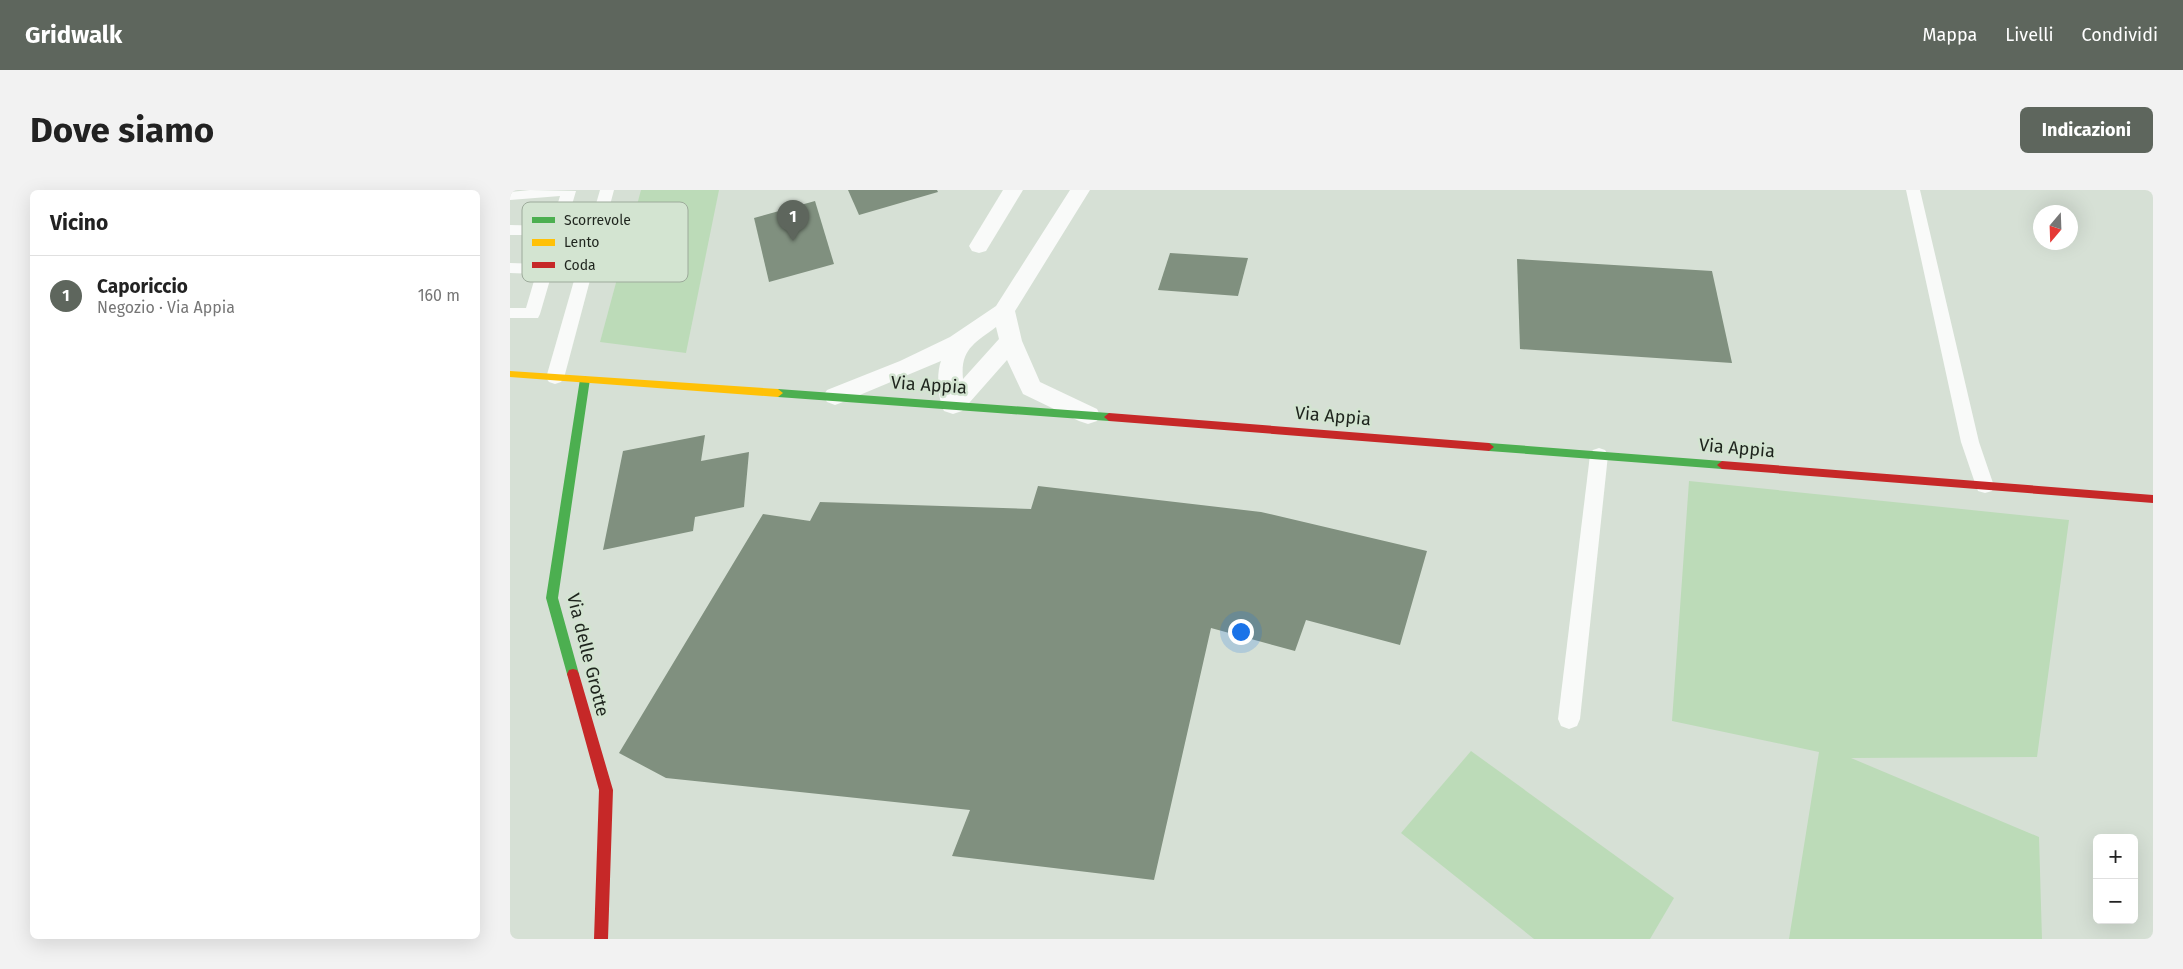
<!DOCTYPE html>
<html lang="it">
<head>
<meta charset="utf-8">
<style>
  :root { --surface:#fff; --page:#f2f2f2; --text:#222; --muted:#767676; --line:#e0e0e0; --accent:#5e665d }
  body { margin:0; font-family:"Fira Sans",sans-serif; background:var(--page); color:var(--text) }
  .controls { position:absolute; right:15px; bottom:15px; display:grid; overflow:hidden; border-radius:8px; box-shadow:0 5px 20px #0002 }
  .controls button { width:45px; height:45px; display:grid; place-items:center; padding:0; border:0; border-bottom:1px solid var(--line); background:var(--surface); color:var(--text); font:25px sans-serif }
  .compass { position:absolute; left:1523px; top:15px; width:45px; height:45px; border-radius:50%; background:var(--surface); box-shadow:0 5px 20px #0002; rotate:199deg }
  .you { position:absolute; left:730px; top:441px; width:18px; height:18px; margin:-12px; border:4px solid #fff; border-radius:50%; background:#1a73e8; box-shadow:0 0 0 8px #1a73e833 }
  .badge { display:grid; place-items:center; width:32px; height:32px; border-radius:50%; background:var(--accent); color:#fff; font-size:16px; font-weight:700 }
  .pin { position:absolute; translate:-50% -41px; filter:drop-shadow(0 1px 2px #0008) }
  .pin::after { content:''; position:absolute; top:26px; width:18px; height:15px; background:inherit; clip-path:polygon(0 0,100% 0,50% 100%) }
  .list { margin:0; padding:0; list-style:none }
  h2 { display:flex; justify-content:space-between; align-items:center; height:65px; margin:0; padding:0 20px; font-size:21px }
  h2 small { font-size:16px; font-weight:400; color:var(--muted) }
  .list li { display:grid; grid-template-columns:32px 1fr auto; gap:15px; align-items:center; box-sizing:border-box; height:80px; padding:0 20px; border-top:1px solid var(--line) }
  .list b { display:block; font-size:19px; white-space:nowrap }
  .list p { margin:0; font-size:16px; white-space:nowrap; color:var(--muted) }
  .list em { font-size:16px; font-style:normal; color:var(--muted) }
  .map { position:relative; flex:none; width:1643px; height:749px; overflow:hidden; border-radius:8px }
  header { display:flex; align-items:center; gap:30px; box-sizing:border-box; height:70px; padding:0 25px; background:var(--accent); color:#fff }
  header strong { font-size:24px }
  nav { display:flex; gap:28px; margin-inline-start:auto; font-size:18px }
  .intro { display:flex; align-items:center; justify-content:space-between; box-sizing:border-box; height:120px; padding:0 30px }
  h1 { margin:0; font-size:35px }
  .button { padding:12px 22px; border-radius:8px; background:var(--accent); color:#fff; font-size:18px; font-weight:700 }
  main { display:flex; gap:30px; padding:0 30px }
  aside { flex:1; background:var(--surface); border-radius:8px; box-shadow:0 5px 20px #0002 }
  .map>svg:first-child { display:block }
</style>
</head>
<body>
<header>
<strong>Gridwalk</strong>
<nav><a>Mappa</a><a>Livelli</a><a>Condividi</a></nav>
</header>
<div class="intro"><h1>Dove siamo</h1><a class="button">Indicazioni</a></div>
<main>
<aside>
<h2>Vicino<small></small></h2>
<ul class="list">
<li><span class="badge">1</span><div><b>Caporiccio</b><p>Negozio · Via Appia</p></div><em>160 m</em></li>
</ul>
</aside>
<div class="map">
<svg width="1643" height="749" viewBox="0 0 1643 749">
  <rect width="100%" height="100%" fill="#d6e0d5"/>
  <g fill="#bcdbb8">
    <polygon points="131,0 209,0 176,163 90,152"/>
    <polygon points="1179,291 1559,330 1527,567 1341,568 1529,647 1532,749 1279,749 1309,562 1162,531"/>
    <polygon points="961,561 1164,708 1140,749 1024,749 891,643"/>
  </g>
  <g fill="#80907f">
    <polygon points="338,0 427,0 428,2 349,25"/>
    <polygon points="305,11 324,74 259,92 244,28"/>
    <polygon points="660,63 738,68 728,106 648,100"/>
    <polygon points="1007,69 1202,81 1222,173 1010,159"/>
    <polygon points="195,245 191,271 239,262 234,317 185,327 183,341 93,360 113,261"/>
    <polygon points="528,296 751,322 917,361 890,455 796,430 785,461 701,438 644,690 442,666 460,620 156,588 109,563 253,324 300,331 310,312 521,319"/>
  </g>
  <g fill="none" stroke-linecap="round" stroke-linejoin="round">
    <g fill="#f9faf9" fill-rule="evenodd">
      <polygon points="20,0 66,1 30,124 28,128 0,128 0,118 16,118 26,84 0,83 0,73 29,74 38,45 0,45 0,35 41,36 50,6 0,10 0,2"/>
      <polygon points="90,0 104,0 54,188 51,192 45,194 39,192 36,188"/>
      <polygon points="1396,0 1410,0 1469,252 1484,296 1482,301 1475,303 1468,301 1466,296 1451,252"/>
      <polygon points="1089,258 1095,260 1098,265 1070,529 1067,536 1059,539 1051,536 1048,529 1080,265 1083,260"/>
    </g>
    <g fill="#f9faf9" fill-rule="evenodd">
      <polygon points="493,0 513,0 476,61 469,63 462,61 459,56"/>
      <path d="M560 0H580L505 121 512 151 530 192 587 219 590 225 587 231 578 234 569 231 513 204 497 170 452 221 443 224 434 221C428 209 426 184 431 171L333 212 325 215 317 212 313 206 317 200 390 171 440 147 486 116ZM486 137 489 149 453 189C450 159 465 153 486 137Z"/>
    </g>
    <g fill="#4caf50" fill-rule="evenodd">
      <polygon points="75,186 80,189 48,408 69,484 67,488 63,489 59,488 57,484 36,408 70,189"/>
      <polygon points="268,199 599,223 604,227 599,231 268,207 263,203"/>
      <polygon points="979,253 1212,271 1217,275 1212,279 979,261 974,257"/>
    </g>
    <polygon fill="#ffc107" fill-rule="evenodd" points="0,181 268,199 273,203 268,207 0,187"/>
    <g fill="#c62828" fill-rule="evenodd">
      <polygon points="599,223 979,253 984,257 979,261 599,231 594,227"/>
      <polygon points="1212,271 1643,305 1643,313 1212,279 1207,275"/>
      <polygon points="63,479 67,480 69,484 103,600 98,749 84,749 89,600 57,484 59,480"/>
    </g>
  </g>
  <g text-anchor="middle" stroke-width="5" stroke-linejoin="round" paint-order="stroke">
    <g font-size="18" fill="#1e241d" stroke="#d3e4d1">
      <text transform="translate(419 195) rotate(4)" y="6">Via Appia</text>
      <text transform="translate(823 226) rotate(5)" y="6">Via Appia</text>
      <text transform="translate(1227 258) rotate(5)" y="6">Via Appia</text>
      <text transform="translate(78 465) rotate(76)" y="6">Via delle Grotte</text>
    </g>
  </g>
  <rect x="12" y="12" width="166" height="80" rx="8" fill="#d3e4d1" stroke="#9daa9b" stroke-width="1"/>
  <rect x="22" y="27" width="23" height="6" fill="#4caf50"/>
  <rect x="22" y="49" width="23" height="7" fill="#ffc107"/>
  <rect x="22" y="72" width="23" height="6" fill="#c62828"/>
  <g font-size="14" fill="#1e241d">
    <text x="54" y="35">Scorrevole</text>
    <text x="54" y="57">Lento</text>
    <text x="54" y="80">Coda</text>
  </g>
</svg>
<div class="controls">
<button>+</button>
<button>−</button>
</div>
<svg class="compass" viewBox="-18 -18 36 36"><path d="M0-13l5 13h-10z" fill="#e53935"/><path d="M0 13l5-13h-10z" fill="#767676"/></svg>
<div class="you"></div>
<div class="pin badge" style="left:283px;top:51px">1</div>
</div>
</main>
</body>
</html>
